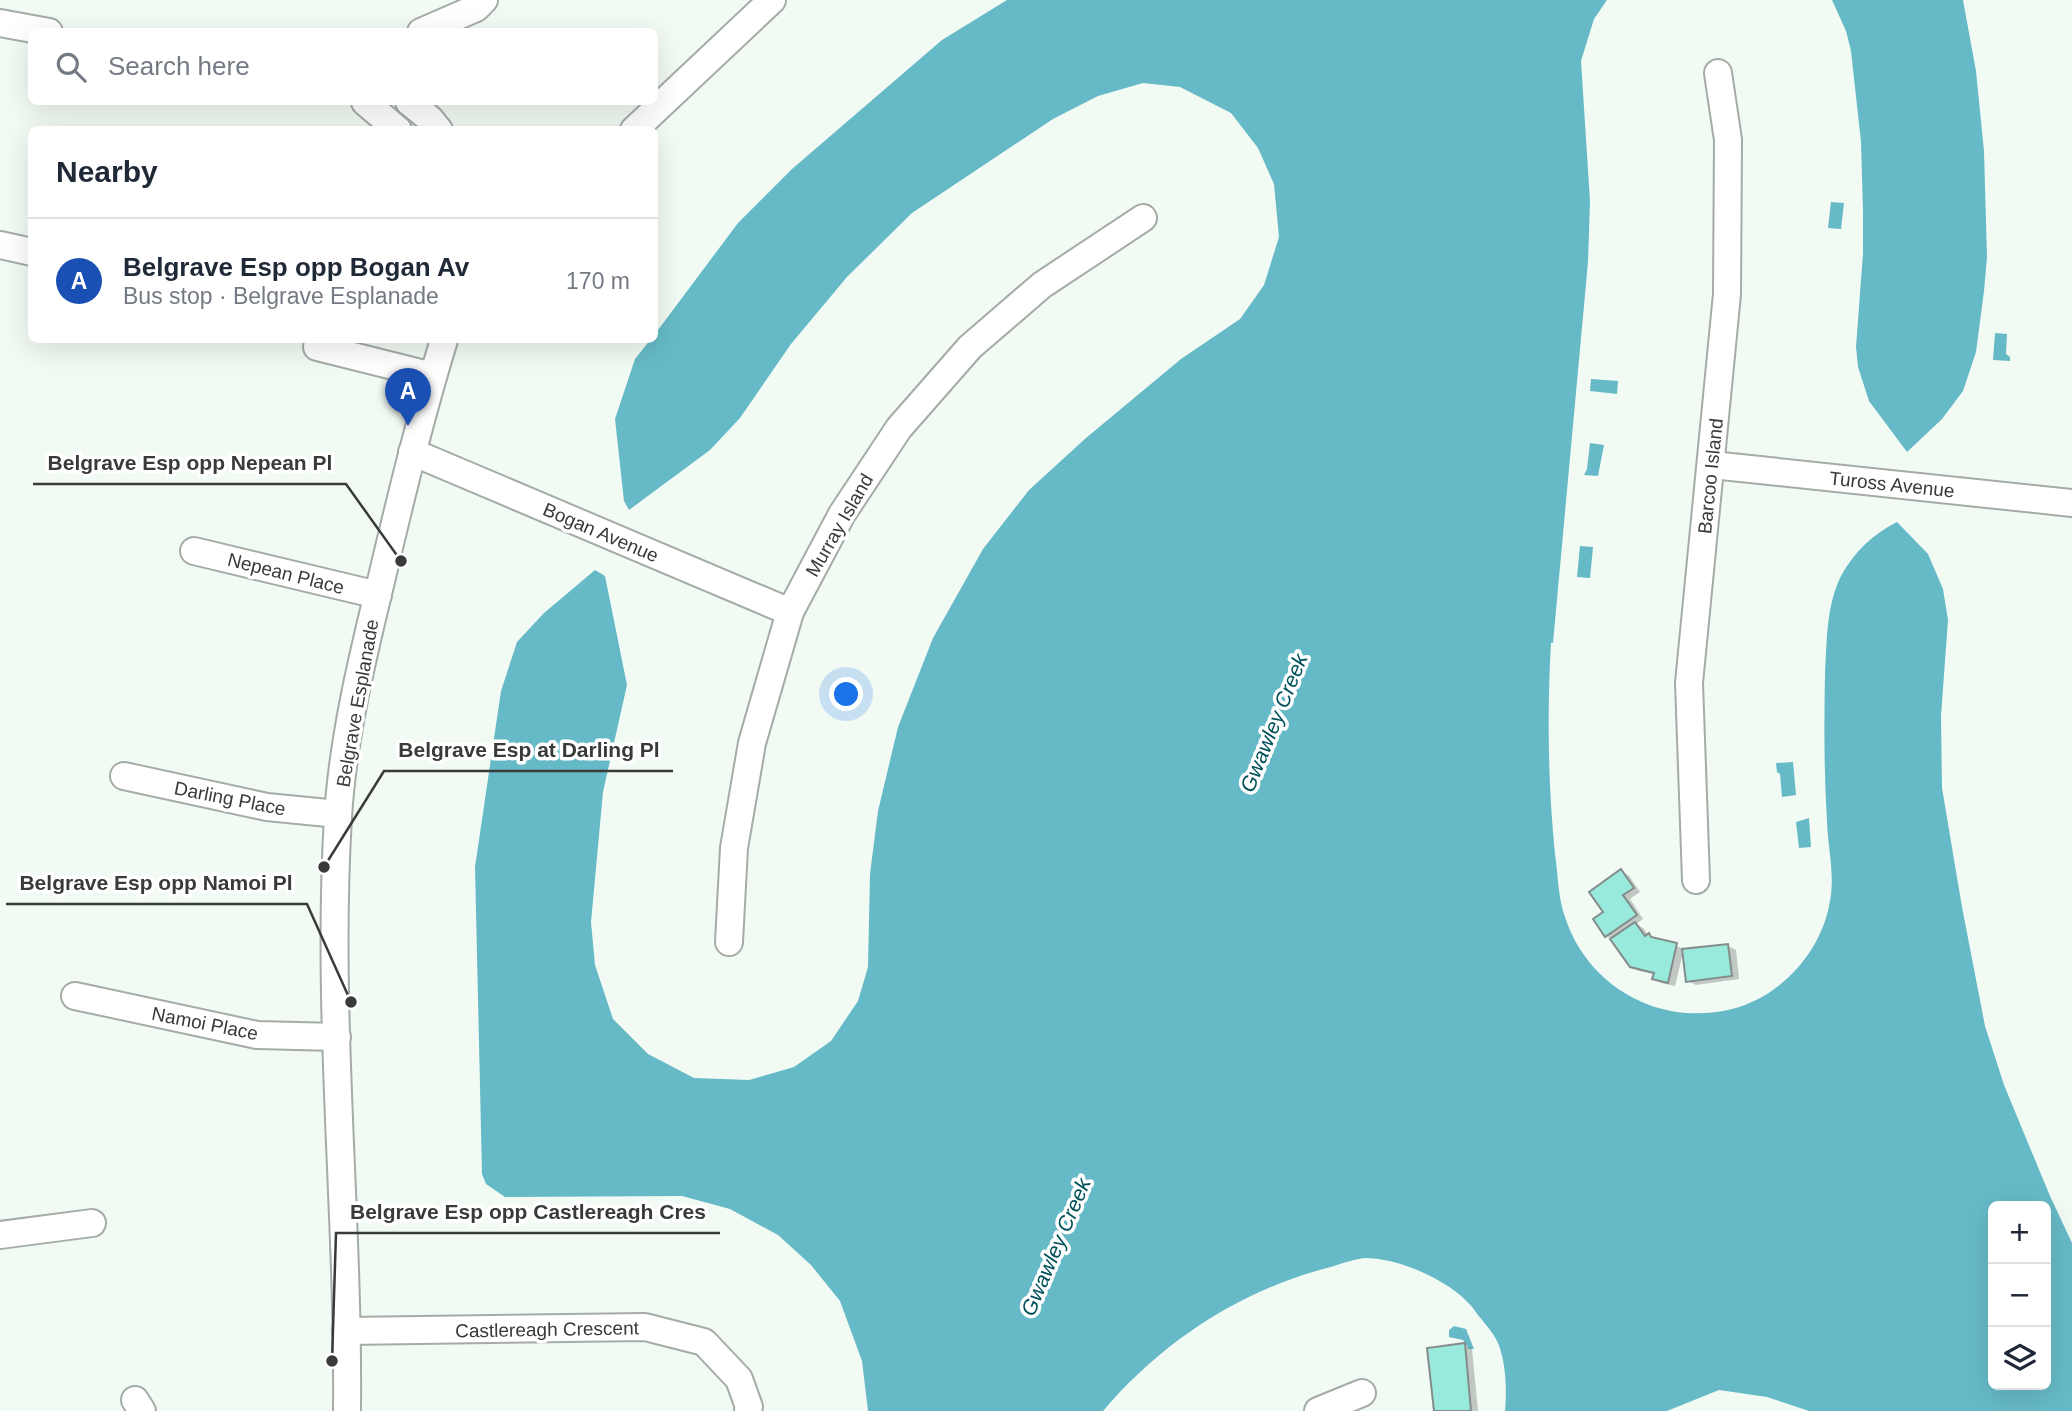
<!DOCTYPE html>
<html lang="en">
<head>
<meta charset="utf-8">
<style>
  :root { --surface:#fff; --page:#f6f6f7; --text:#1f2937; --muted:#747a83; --line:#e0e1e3; --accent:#5c3bb3 }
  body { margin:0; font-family:Arial,sans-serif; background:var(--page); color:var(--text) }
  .controls { position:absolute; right:21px; bottom:21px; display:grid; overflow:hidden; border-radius:10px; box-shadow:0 7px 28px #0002 }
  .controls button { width:63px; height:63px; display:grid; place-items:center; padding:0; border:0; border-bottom:2px solid var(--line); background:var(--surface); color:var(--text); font:35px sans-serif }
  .you { position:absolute; left:847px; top:695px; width:24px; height:24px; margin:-18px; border:5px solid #fff; border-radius:50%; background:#1a73e8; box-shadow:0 0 0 10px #1a73e833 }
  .badge { display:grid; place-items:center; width:46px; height:46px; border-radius:50%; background:var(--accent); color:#fff; font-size:23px; font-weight:700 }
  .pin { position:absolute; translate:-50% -58px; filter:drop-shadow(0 2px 4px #0008) }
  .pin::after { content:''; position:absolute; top:37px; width:24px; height:21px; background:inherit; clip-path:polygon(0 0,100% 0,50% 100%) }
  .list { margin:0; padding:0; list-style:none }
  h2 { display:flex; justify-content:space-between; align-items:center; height:91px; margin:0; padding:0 28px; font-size:30px }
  h2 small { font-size:23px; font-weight:400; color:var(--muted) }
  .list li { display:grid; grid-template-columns:46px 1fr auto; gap:21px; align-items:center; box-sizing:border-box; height:126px; padding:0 28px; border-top:2px solid var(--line) }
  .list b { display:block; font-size:26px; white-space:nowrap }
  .list p { margin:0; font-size:23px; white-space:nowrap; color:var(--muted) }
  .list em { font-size:23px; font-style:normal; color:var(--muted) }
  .icon { flex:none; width:38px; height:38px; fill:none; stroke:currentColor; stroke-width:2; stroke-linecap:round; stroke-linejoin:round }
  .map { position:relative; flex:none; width:2072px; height:1411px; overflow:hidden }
  .search { position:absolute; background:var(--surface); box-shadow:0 7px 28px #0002; left:28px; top:28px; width:630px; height:77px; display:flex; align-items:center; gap:18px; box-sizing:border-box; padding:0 24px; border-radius:10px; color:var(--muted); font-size:26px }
  .panel { position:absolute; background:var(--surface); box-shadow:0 7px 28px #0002; left:28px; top:126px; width:630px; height:217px; border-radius:10px }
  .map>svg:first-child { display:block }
</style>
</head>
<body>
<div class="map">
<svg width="2072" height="1411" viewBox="0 0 2072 1411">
  <rect width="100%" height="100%" fill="#f2faf4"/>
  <g fill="#66bac7" fill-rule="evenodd">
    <path d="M1007 0H1607L1594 19 1581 61 1590 201 1588 262 1553 643H1551C1547 714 1548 784 1555 854 1558 874 1558 898 1565 917 1588 988 1661 1027 1732 1009 1782 996 1822 951 1830 901 1835 874 1828 849 1827 822 1824 773 1824 724 1825 674 1827 642 1826 606 1841 576 1854 552 1873 534 1897 522L1928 554 1943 589 1948 620 1941 716 1942 788 1962 907 1985 1026 2004 1085 2050 1196 2072 1243V1411H1809L1767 1397 1719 1390 1667 1411H1505C1507 1389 1506 1363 1498 1343 1493 1331 1480 1319 1473 1308 1451 1281 1400 1258 1365 1258 1352 1259 1336 1266 1323 1269 1236 1293 1161 1343 1103 1411H868L862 1361 840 1301 811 1265 778 1235 730 1209 682 1196 505 1197 486 1184 482 1174 475 867 501 691 517 642 544 613 595 570 605 576 627 685 603 792 591 922 595 965 613 1019 648 1054 694 1078 749 1080 794 1067 831 1041 858 1001 868 967 870 874 878 811 898 727 933 638 983 549 1029 490 1086 438 1181 359 1240 319 1264 285 1279 237 1274 184 1258 148 1231 113 1180 87 1143 83 1098 96 1053 119 912 213 847 277 791 344 740 418 710 450 629 510 624 501 615 419 635 359 650 340H654L655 334 738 223 792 169 942 40ZM1993 1206H2046V1385H1993Z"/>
    <polygon points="1832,0 1963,0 1976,71 1984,151 1987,257 1984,291 1976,352 1963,391 1942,419 1907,452 1869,401 1858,367 1856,347 1863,253 1863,212 1861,142 1851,51 1846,31"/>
    <polygon points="1831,202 1844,203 1841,229 1828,228"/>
    <polygon points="1995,333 2007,334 2006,354 2010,357 2010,361 1993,360"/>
    <polygon points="1591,379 1618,381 1617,394 1590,391"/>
    <polygon points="1590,443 1604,445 1598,476 1584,475 1587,469"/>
    <polygon points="1580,546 1593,547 1590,578 1577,577"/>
    <polygon points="1793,762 1796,795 1782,797 1780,774 1777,772 1776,763"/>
    <polygon points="1809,818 1811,847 1799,848 1796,822"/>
    <polygon points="1454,1326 1466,1329 1474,1349 1469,1349 1463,1340 1449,1337 1449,1330"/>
  </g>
  <g fill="#0003">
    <polygon points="1621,871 1629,876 1640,892 1630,899 1643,919 1636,924 1643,928 1648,935 1684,949 1675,986 1661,983 1654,979 1655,974 1639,971 1631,966 1612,939 1606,936 1605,913"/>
    <polygon points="1728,946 1736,950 1739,979 1696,985 1688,981"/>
    <polygon points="1464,1345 1472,1349 1478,1411 1435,1411"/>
  </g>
  <g fill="#98ebdc" stroke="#838c8a" stroke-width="2">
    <polygon points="1621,869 1634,888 1623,895 1637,915 1605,937 1593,919 1603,912 1589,892"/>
    <polygon points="1635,922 1645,936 1649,933 1651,937 1677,943 1668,983 1652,979 1654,973 1630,967 1610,939"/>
    <polygon points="1728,944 1732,976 1686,982 1682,949"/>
    <polygon points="1465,1343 1471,1411 1434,1411 1427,1348"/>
  </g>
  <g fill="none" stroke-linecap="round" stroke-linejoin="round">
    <defs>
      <g id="minor">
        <polyline points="0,23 49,32"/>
        <polyline points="421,32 476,8 484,0"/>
        <polyline points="365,102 398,130"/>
        <polyline points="409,102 430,119 439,130"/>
        <polyline points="634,130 772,0"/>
        <polyline points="0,245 32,252"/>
        <polyline points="317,347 433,376"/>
        <polyline points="412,452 790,612"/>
        <polyline points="1712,465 2072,503"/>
        <polyline points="194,551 378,595"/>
        <polyline points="124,776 267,807 338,814"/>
        <polyline points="1696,880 1689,683 1727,294 1728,140 1718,73"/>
        <polyline points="729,942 734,848 752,743 790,612 842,514 899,428 970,347 1042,285 1143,218"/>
        <polyline points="75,996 257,1035 337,1037"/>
        <polyline points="0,1235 92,1223"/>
        <polyline points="346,1331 645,1327 704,1342 739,1379 749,1407 748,1411"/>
        <polyline points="135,1400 142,1411"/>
        <path d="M347 1411C349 1213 326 1015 338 817 343 736 363 655 382 577 401 497 420 418 444 340"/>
        <polyline points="1318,1411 1362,1393"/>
      </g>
    </defs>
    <use href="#minor" stroke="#a5aca7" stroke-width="30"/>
    <use href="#minor" stroke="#fff" stroke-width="26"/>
  </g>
  <g text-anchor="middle" stroke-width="7" stroke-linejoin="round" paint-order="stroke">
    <g font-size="19" fill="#383b39" stroke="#fff">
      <text transform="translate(1710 476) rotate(-84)" y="7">Barcoo Island</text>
      <text transform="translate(1892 484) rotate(6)" y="7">Tuross Avenue</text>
      <text transform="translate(839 525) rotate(-60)" y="7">Murray Island</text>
      <text transform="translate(601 532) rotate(23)" y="7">Bogan Avenue</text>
      <text transform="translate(286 573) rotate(14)" y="7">Nepean Place</text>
      <text transform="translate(357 703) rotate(-80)" y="7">Belgrave Esplanade</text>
      <text transform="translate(230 798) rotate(11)" y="7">Darling Place</text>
      <text transform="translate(205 1023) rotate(11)" y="7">Namoi Place</text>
      <text transform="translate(547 1329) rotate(-1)" y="7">Castlereagh Crescent</text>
    </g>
    <g font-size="21" font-style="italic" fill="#00505a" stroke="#fff">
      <text transform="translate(1274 723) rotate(-68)" y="7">Gwawley Creek</text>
      <text transform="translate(1056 1247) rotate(-67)" y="7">Gwawley Creek</text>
    </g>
  </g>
  <path fill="none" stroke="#383b39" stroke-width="2.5" d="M401 561L346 484H33M324 867L384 771H673M351 1002L307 904H6M332 1361L336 1233H720"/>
  <g fill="#383b39" stroke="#fff" stroke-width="2.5">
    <circle cx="401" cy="561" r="7"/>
    <circle cx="324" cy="867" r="7"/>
    <circle cx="351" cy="1002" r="7"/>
    <circle cx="332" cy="1361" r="7"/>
  </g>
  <g font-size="21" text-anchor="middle" font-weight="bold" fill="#383b39" stroke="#fff" stroke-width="7" stroke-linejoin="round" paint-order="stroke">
    <text x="190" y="470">Belgrave Esp opp Nepean Pl</text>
    <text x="529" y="757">Belgrave Esp at Darling Pl</text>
    <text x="156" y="890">Belgrave Esp opp Namoi Pl</text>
    <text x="528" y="1219">Belgrave Esp opp Castlereagh Cres</text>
  </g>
</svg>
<div class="controls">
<button>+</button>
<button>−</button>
<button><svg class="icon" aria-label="layers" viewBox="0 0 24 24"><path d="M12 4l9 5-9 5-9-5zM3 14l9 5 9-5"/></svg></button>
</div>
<div class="you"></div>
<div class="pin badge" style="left:408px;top:426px;background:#1a4fb4">A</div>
<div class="search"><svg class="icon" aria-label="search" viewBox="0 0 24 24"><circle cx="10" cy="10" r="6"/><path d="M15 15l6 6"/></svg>Search here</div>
<section class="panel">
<h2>Nearby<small></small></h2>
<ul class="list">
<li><span class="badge" style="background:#1a4fb4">A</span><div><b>Belgrave Esp opp Bogan Av</b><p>Bus stop · Belgrave Esplanade</p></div><em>170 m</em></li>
</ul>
</section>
</div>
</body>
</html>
